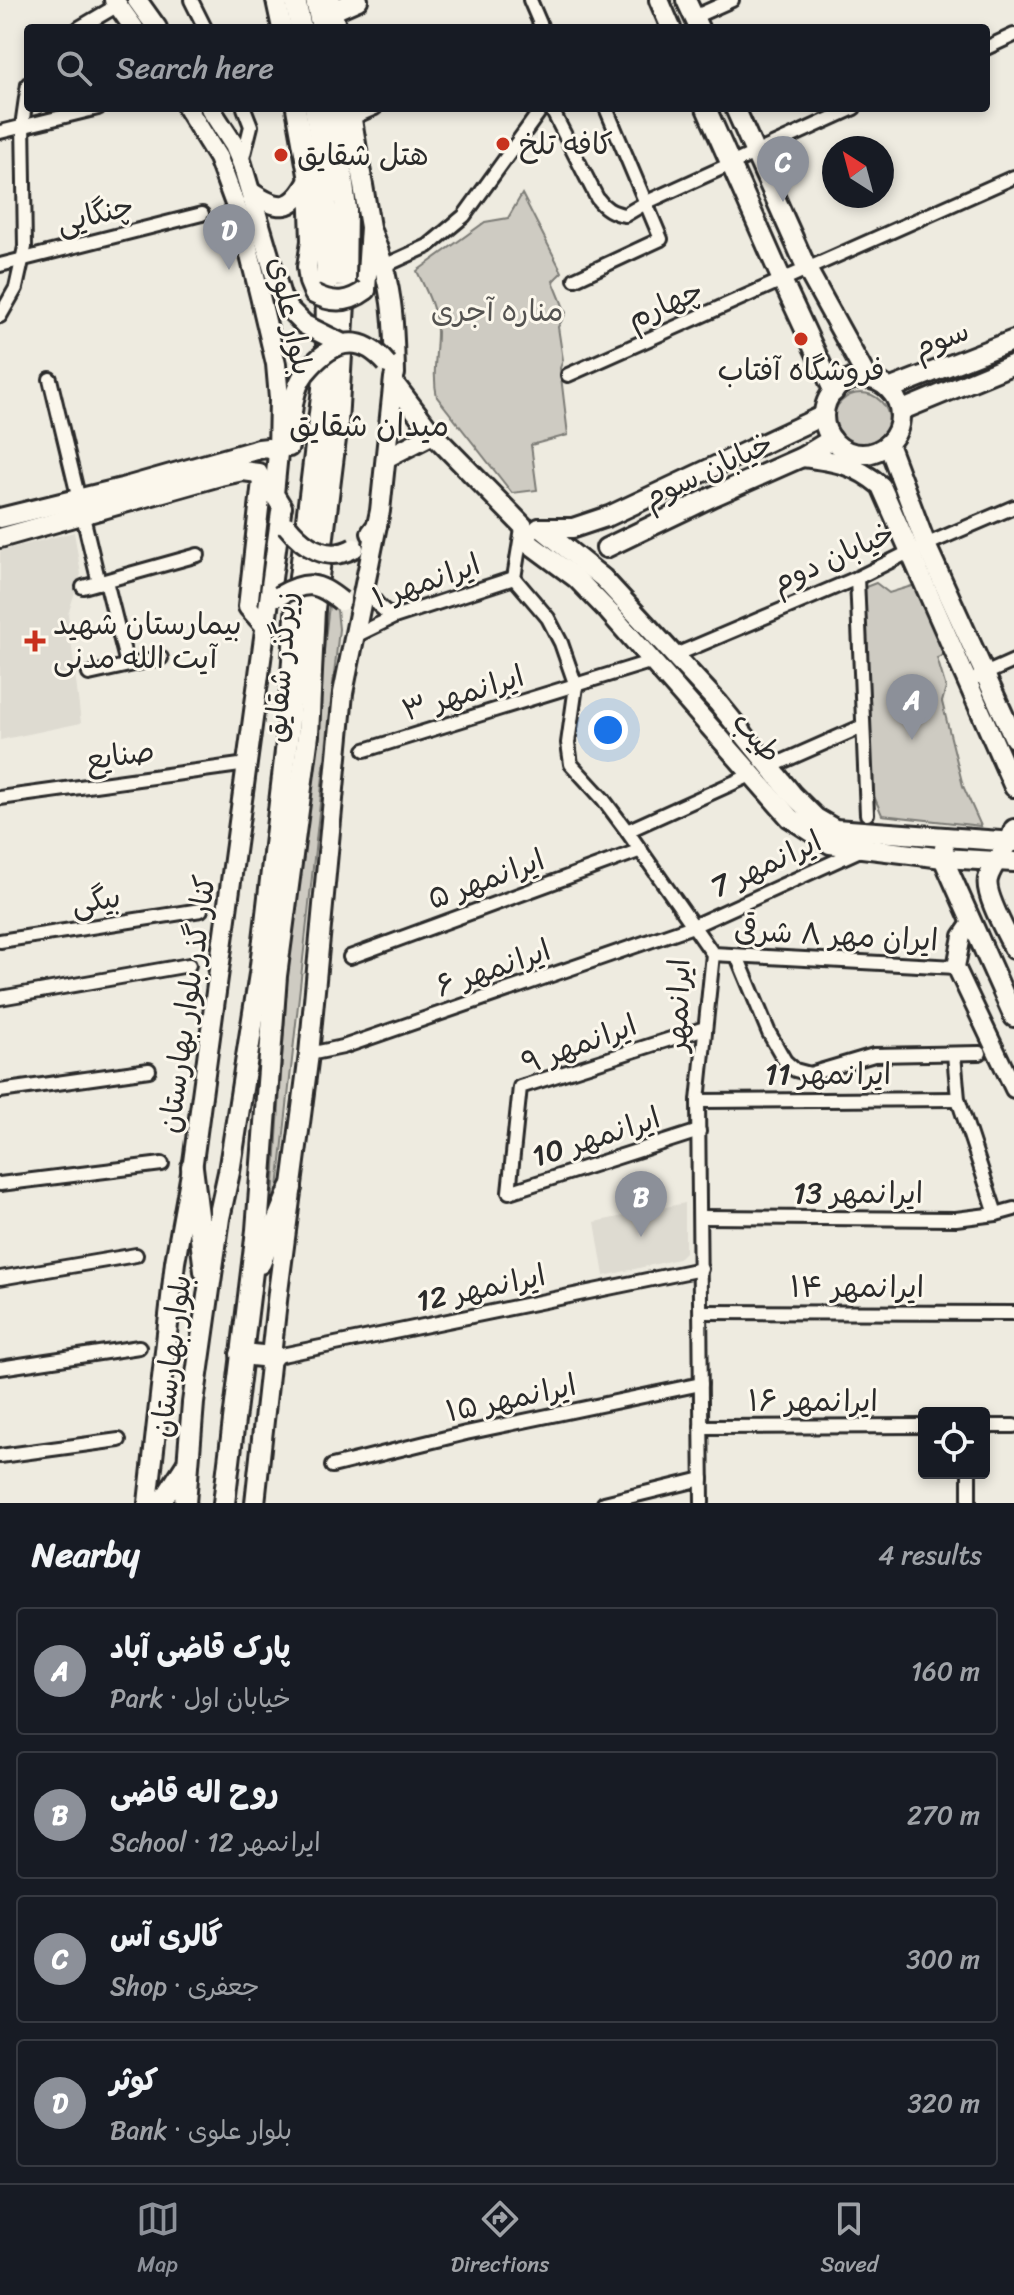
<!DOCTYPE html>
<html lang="en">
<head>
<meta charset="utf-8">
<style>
  :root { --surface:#171b24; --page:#20242c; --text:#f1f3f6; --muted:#9ea1a6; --line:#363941; --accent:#8c9099 }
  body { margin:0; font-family:Sriracha,"Playpen Sans Arabic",sans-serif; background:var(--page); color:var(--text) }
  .controls { position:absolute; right:24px; bottom:24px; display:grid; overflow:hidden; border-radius:8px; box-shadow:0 4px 12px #0003 }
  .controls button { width:72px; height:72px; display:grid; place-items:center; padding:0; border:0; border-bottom:2px solid var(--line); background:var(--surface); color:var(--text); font:40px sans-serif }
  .compass { position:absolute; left:822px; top:136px; width:72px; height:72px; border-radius:50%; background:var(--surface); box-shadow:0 4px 12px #0003; rotate:324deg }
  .you { position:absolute; left:608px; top:730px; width:28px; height:28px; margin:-20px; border:6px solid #fff; border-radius:50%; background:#1a73e8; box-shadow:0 0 0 12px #1a73e833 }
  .badge { display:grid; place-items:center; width:52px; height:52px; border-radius:50%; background:var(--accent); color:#fff; font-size:26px; font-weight:700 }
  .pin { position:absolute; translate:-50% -66px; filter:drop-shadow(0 2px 4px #0008) }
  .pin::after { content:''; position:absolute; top:42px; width:28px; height:24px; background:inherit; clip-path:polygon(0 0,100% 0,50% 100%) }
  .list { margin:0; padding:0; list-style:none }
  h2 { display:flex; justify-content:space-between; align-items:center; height:104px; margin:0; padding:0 32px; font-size:34px }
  h2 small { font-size:26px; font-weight:400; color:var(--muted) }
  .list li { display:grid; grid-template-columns:52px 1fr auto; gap:24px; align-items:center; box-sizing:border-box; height:128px; margin:0 16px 16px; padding:0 16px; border:2px solid var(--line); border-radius:8px }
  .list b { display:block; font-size:30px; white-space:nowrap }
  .list p { margin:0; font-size:26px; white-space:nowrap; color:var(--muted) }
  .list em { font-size:26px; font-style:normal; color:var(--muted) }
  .icon { flex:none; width:44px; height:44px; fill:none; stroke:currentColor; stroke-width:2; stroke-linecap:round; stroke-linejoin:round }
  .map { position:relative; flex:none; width:1014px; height:1503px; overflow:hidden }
  .search { position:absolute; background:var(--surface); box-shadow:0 4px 12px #0003; left:24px; right:24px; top:24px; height:88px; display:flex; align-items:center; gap:20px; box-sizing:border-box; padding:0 28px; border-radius:8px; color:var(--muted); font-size:30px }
  .sheet { height:680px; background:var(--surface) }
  nav { display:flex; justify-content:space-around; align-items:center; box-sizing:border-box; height:112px; border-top:2px solid var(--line); background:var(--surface); font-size:22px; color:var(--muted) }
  nav a { display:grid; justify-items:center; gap:4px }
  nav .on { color:var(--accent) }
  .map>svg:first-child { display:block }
</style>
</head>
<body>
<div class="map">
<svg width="1014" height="1503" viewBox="0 0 1014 1503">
  <rect width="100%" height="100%" fill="#eeebe0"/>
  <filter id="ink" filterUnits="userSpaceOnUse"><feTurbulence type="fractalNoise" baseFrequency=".0125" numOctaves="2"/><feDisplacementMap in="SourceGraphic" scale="16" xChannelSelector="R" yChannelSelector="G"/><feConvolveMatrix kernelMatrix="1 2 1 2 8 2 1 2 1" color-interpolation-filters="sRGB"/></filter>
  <g filter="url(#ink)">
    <g fill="#dedbd1">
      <polygon points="74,532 81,574 68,614 81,723 0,740 0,551"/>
      <polygon points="685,1203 685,1252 678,1259 604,1276 595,1222"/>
    </g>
    <g fill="#cecbc2" stroke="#7c7b76" stroke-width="2">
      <path d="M522 194 562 272 553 281 566 313 558 327 563 360 560 368 568 435 531 445 537 490 512 493 437 397C432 375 437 354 437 332 437 311 426 290 417 271L485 222 508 218Z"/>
      <circle cx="861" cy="421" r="28"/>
      <polygon points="876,583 889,593 915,585 944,655 937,658 946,688 942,702 963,786 981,826 882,815 873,794 863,588"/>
      <polygon points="329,605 337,610 339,629 275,1216 272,1215 288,967"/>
    </g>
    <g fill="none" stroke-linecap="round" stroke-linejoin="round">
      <defs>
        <g id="minor">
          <polyline points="191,0 205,28"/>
          <polyline points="530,0 542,28"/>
          <polyline points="694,17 732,0"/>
          <polyline points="79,28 118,5"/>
          <polyline points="986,48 1014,35"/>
          <path d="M551 108 597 198C604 208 612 213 625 215L647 202 854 108"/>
          <polyline points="352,118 375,108"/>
          <polyline points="0,132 98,108"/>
          <polyline points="242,162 251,126 244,108"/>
          <polyline points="0,265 202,214"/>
          <polyline points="384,266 428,246 464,216 542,108"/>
          <polyline points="575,279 661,239 606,108"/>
          <polyline points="0,316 16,288 25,247 23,119 28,84"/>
          <polyline points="568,375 1014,177"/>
          <polyline points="50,379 99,583"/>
          <polyline points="522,529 514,578 548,618 561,643 576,686 568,743 571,764 603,799 627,831 713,954 698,1101 702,1503"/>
          <polyline points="857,578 867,814"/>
          <polyline points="106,581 127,664"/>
          <path d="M366 584C372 600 379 608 394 617"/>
          <polyline points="83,587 198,555"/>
          <polyline points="355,636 394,617 514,578"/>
          <polyline points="673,656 857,578 909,552 1014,507"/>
          <polyline points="89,674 161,658"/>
          <polyline points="978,677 1014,661"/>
          <polyline points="365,750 653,661"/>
          <polyline points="770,767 863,726"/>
          <polyline points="0,798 247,764"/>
          <polyline points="627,831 753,774"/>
          <polyline points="0,941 201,910"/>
          <polyline points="713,954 956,967"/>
          <polyline points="737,956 769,1033 785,1061 795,1070 810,1074 874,1055 980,1053"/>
          <polyline points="350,957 641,850"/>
          <polyline points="0,998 189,965"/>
          <polyline points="309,1054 343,1047 693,926 860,850"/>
          <polyline points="954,1054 958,1099 996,1214"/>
          <polyline points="0,1091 149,1070"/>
          <polyline points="698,1101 958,1099"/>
          <polyline points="699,1131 509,1192 520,1087 705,1028"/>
          <polyline points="0,1184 162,1164"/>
          <polyline points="700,1217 956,1219 996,1214 1014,1209"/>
          <polyline points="0,1278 136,1255"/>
          <polyline points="701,1312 1014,1313"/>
          <polyline points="272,1357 701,1269"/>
          <polyline points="0,1368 139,1347"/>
          <polyline points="984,1426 1014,1426"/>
          <polyline points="701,1427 924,1426"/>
          <polyline points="0,1456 119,1440"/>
          <polyline points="332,1466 466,1433 701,1384"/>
          <polyline points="969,1473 969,1503"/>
          <polyline points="604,1503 702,1479"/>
        </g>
        <polyline id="tertiary" points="971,923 962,936 956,967 1014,1089"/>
        <g id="secondary">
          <polyline points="114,0 134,28"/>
          <polyline points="137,0 157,28"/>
          <polyline points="276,0 282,28"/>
          <polyline points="331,0 336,28"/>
          <polyline points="659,0 671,28"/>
          <polyline points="686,0 699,28"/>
          <polyline points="333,11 358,0"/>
          <polyline points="187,108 218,158 242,223 260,296 276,364 279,398 278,453 274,494 282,507"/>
          <polyline points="210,108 234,145 242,164 281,296 287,307 305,325"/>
          <polyline points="296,108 309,180 311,241 307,267 309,282 314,294"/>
          <polyline points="350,108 370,227 366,290"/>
          <polyline points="706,108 782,280 834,392"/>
          <polyline points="735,108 807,269 867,378"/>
          <path d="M251 192C279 211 292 212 309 180"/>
          <path d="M372 233C393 285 394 320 395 374"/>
          <circle cx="862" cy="416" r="38"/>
          <polyline points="394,383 433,434 523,526 530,544 576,578 609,612 790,818 830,844 943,858 1014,862"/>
          <polyline points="889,389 1014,340"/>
          <polyline points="900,411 1014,364"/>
          <polyline points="888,444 926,545 1014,738"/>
          <path d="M289 447C292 422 290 393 305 373"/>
          <path d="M802 457C835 461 855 464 881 486L1014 787"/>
          <polyline points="386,458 433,434"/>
          <polyline points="0,518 122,488 259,449 268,448 278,453"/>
          <polyline points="539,528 573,528 609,516 824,415"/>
          <polyline points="541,528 603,578 719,704 792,794 816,818 835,829 1014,842"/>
          <polyline points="371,533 377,525 380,511 394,378"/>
          <polyline points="0,538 220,476 243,471 258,473 262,481 248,607 266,627"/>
          <polyline points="606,548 714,496 802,457 832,439"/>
          <path d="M1014 829C1009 847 991 865 988 879 984 894 1007 934 1014 949"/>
          <polyline points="944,848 943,858 1014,1017"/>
          <polyline points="148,1503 175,1262 193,1162 281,512"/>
          <polyline points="161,1503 188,1461"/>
          <polyline points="255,1503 278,1292 309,1054 343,693 377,525"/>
        </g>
        <g id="primary">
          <polyline points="295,0 301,28"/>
          <polyline points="316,0 322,28"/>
          <polyline points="192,1167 205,1271"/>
          <polyline points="260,1263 291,1188"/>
          <polyline points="241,1354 272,1357"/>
          <polyline points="185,1503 193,1403 219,1218 229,1172 260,974 288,734 297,602 327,356 326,207 321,145 315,108"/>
          <polyline points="224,1503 257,1230 276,976 308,735 314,609 337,423 345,286 346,210 334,108"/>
        </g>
      </defs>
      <use href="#minor" stroke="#2b2b2b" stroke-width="18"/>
      <use href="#tertiary" stroke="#2b2b2b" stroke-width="22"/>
      <use href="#secondary" stroke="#2b2b2b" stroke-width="24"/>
      <use href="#primary" stroke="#2b2b2b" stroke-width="26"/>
      <use href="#minor" stroke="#fbf7ec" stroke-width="12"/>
      <use href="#tertiary" stroke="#fbf7ec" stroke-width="16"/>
      <use href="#secondary" stroke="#fbf7ec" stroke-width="18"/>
      <use href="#primary" stroke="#fbf7ec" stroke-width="20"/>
      <defs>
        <g id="secondary-bridge">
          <path d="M314 294C333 304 349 303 366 290"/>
          <polyline points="305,325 343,344"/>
          <path d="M305 373C330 343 357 329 387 364"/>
          <path d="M287 526C304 547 327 563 354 548"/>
          <path d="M279 596C307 580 317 582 341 601"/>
        </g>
      </defs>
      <use href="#secondary-bridge" stroke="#2b2b2b" stroke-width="24" stroke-linecap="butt"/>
      <use href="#secondary-bridge" stroke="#fbf7ec" stroke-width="18"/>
    </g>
  </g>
  <g fill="#c8321e" stroke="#fbf7ec" stroke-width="3">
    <circle cx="503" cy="144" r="8"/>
    <circle cx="281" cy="155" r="8"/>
    <circle cx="801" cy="339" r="8"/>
    <path d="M31 629h8v8h8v8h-8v8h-8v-8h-8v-8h8z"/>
  </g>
  <g text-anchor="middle" stroke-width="6" stroke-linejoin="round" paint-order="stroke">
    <g font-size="30" fill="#2b2b2b" stroke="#fbf7ec" text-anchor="start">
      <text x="519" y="154">کافه تلخ</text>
      <text x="297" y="165">هتل شقایق</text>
      <text x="801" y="380" text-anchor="middle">فروشگاه آفتاب</text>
      <text x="53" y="634">بیمارستان شهید<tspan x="53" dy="34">آیت الله مدنی</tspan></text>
    </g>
    <g font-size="30" fill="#2b2b2b" stroke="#fbf7ec">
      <text transform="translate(95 214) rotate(-14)" y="10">چنگایی</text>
      <text transform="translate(665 304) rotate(-24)" y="10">چهارم</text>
      <text transform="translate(291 316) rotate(78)" y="10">بلوار علوی</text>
      <text transform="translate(941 339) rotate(-21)" y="10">سوم</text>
      <text transform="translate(708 470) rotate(-25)" y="10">خیابان سوم</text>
      <text transform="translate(833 557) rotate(-24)" y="10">خیابان دوم</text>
      <text transform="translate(426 581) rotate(-19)" y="10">ایرانمهر ۱</text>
      <text transform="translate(281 667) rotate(-86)" y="10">زیرگذر شقایق</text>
      <text transform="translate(463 693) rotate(-17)" y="10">ایرانمهر ۳</text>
      <text transform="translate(757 737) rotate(49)" y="10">طیب</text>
      <text transform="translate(120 755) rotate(-8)" y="10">صنایع</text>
      <text transform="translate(766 864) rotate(-25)" y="10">ایرانمهر 7</text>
      <text transform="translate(486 879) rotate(-20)" y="10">ایرانمهر ۵</text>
      <text transform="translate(96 900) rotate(-9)" y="10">بیگی</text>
      <text transform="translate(836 935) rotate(3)" y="10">ایران مهر ٨ شرقی</text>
      <text transform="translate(493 968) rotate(-19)" y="10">ایرانمهر ۶</text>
      <text transform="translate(187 1004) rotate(-82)" y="10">کنار گذر بلوار بهارستان</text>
      <text transform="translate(678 1005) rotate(-88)" y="10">ایرانمهر</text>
      <text transform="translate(579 1044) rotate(-20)" y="10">ایرانمهر ۹</text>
      <text x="828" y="1084">ایرانمهر 11</text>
      <text transform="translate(596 1137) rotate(-18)" y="10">ایرانمهر 10</text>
      <text x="858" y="1203">ایرانمهر 13</text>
      <text x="857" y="1297">ایرانمهر ۱۴</text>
      <text transform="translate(481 1288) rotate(-12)" y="10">ایرانمهر 12</text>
      <text transform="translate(171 1356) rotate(-83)" y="10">بلوار بهارستان</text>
      <text transform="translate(511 1398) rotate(-12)" y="10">ایرانمهر ۱۵</text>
      <text x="813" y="1411">ایرانمهر ۱۶</text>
    </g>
    <g font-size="30" fill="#545351" stroke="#fbf7ec">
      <text x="497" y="321">مناره آجری</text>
    </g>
    <g font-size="32" fill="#2b2b2b" stroke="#fbf7ec">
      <text x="369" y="436">میدان شقایق</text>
    </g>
  </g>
</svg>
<div class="controls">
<button><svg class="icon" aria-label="locate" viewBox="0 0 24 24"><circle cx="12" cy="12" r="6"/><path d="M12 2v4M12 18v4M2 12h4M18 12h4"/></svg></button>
</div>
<svg class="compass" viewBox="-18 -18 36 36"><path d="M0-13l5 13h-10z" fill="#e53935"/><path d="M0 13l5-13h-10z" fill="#9ea1a6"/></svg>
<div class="you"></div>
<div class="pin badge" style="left:912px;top:740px">A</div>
<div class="pin badge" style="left:641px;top:1237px">B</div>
<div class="pin badge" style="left:783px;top:202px">C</div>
<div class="pin badge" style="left:229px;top:270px">D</div>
<div class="search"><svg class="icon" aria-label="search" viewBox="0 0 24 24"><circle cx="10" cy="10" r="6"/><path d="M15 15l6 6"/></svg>Search here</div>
</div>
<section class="sheet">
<h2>Nearby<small>4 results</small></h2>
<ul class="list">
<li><span class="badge">A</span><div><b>پارک قاضی آباد</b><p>Park · خیابان اول</p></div><em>160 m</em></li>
<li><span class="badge">B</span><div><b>روح اله قاضی</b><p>School · ایرانمهر 12</p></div><em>270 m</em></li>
<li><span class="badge">C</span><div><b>گالری آس</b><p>Shop · جعفری</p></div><em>300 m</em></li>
<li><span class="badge">D</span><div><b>کوثر</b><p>Bank · بلوار علوی</p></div><em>320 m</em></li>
</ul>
</section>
<nav>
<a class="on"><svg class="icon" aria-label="map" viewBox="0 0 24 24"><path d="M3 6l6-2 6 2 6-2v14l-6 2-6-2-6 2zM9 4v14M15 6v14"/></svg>Map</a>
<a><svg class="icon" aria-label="directions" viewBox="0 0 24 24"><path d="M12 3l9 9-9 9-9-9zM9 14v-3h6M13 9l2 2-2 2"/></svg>Directions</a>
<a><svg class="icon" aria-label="saved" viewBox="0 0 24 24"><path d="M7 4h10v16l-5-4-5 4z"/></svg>Saved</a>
</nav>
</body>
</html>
